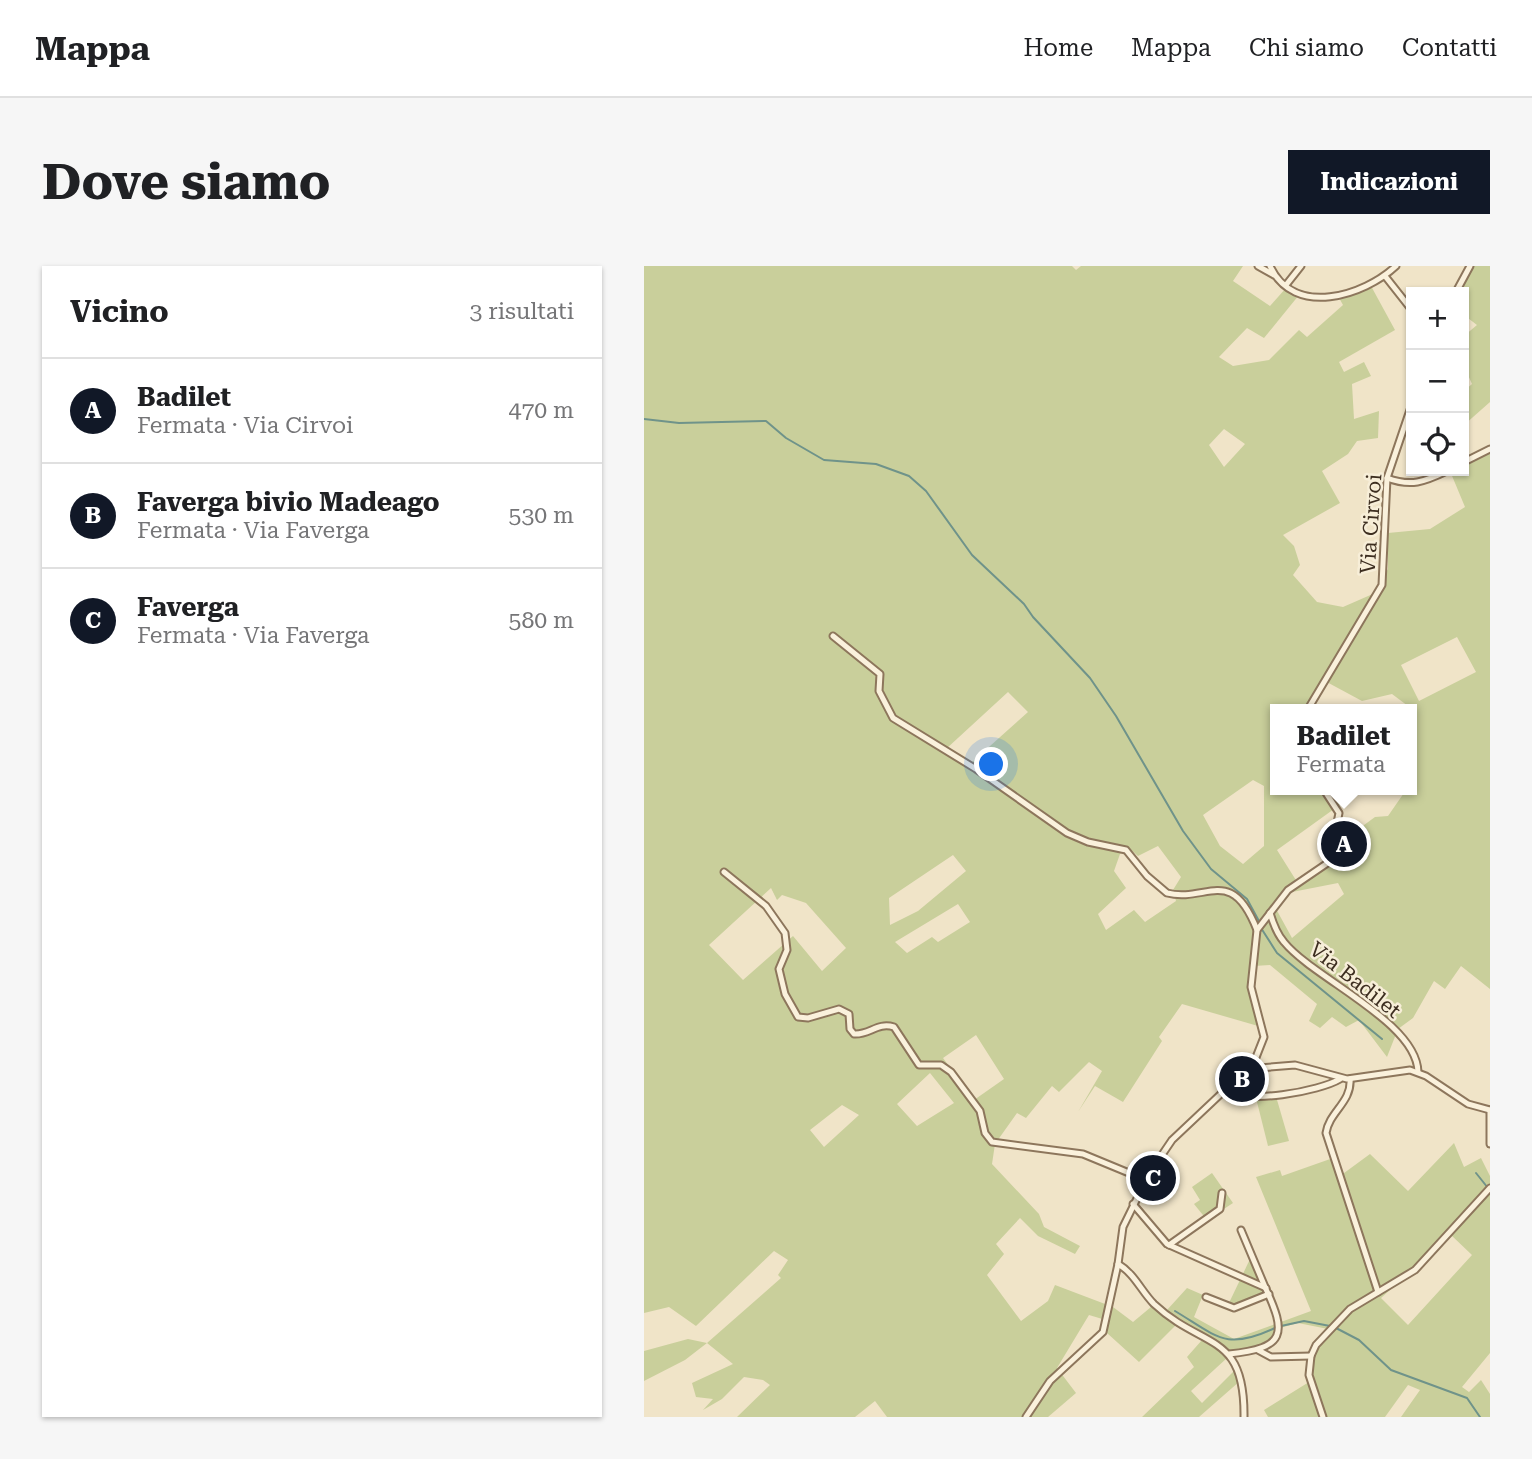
<!DOCTYPE html>
<html lang="it">
<head>
<meta charset="utf-8">
<style>
  :root { --surface:#fff; --page:#f6f6f6; --text:#202124; --muted:#757577; --line:#e0e0e0; --accent:#111827 }
  body { margin:0; font-family:"Roboto Serif",serif; background:var(--page); color:var(--text) }
  .controls { position:absolute; right:21px; top:21px; display:grid; overflow:hidden; border-radius:0px; box-shadow:0 2px 5px #0004 }
  .controls button { width:63px; height:63px; display:grid; place-items:center; padding:0; border:0; border-bottom:2px solid var(--line); background:var(--surface); color:var(--text); font:35px sans-serif }
  .you { position:absolute; left:348px; top:499px; width:24px; height:24px; margin:-18px; border:5px solid #fff; border-radius:50%; background:#1a73e8; box-shadow:0 0 0 10px #1a73e833 }
  .badge { display:grid; place-items:center; width:46px; height:46px; border-radius:50%; background:var(--accent); color:#fff; font-size:23px; font-weight:700 }
  .pin { position:absolute; translate:-50% -50%; border:4px solid #fff; box-shadow:0 2px 7px #0006 }
  .popup { position:absolute; left:626px; top:438px; width:147px; height:91px; box-sizing:border-box; display:grid; place-content:center; border-radius:0px; background:var(--surface); filter:drop-shadow(0 2px 5px #0005); font-size:23px; white-space:nowrap; color:var(--muted) }
  .popup b { font-size:26px; color:var(--text) }
  .popup::after { content:''; position:absolute; left:50%; top:100%; margin-left:-14px; border:14px solid transparent; border-top-color:var(--surface) }
  .list { margin:0; padding:0; list-style:none }
  h2 { display:flex; justify-content:space-between; align-items:center; height:91px; margin:0; padding:0 28px; font-size:30px }
  h2 small { font-size:23px; font-weight:400; color:var(--muted) }
  .list li { display:grid; grid-template-columns:46px 1fr auto; gap:21px; align-items:center; box-sizing:border-box; height:105px; padding:0 28px; border-top:2px solid var(--line) }
  .list b { display:block; font-size:26px; white-space:nowrap }
  .list p { margin:0; font-size:23px; white-space:nowrap; color:var(--muted) }
  .list em { font-size:23px; font-style:normal; color:var(--muted) }
  .icon { flex:none; width:38px; height:38px; fill:none; stroke:currentColor; stroke-width:2; stroke-linecap:round; stroke-linejoin:round }
  .map { position:relative; flex:none; width:846px; height:1151px; overflow:hidden; border-radius:0px }
  header { display:flex; align-items:center; gap:42px; box-sizing:border-box; height:98px; padding:0 35px; background:var(--surface); border-bottom:2px solid var(--line) }
  header strong { font-size:33px }
  nav { display:flex; gap:38px; margin-inline-start:auto; font-size:24px }
  .intro { display:flex; align-items:center; justify-content:space-between; box-sizing:border-box; height:168px; padding:0 42px }
  h1 { margin:0; font-size:49px }
  .button { padding:18px 32px; border-radius:0px; background:var(--accent); color:#fff; font-size:24px; font-weight:700 }
  main { display:flex; gap:42px; padding:0 42px }
  aside { flex:1; background:var(--surface); border-radius:0px; box-shadow:0 2px 5px #0004 }
  .map>svg:first-child { display:block }
</style>
</head>
<body>
<header>
<strong>Mappa</strong>
<nav><a>Home</a><a>Mappa</a><a>Chi siamo</a><a>Contatti</a></nav>
</header>
<div class="intro"><h1>Dove siamo</h1><a class="button">Indicazioni</a></div>
<main>
<aside>
<h2>Vicino<small>3 risultati</small></h2>
<ul class="list">
<li><span class="badge">A</span><div><b>Badilet</b><p>Fermata · Via Cirvoi</p></div><em>470 m</em></li>
<li><span class="badge">B</span><div><b>Faverga bivio Madeago</b><p>Fermata · Via Faverga</p></div><em>530 m</em></li>
<li><span class="badge">C</span><div><b>Faverga</b><p>Fermata · Via Faverga</p></div><em>580 m</em></li>
</ul>
</aside>
<div class="map">
<svg width="846" height="1151" viewBox="0 0 846 1151">
  <rect width="100%" height="100%" fill="#f0e4c8"/>
  <g fill="#c9cf9b" fill-rule="evenodd">
    <path d="M0 0H428L432 4 437 0H599L589 15 626 40 642 22 655 29 620 72 603 62 575 91 589 100 625 94 655 64 663 71 699 39 694 30 727 20 751 64 695 96 700 106 720 96 727 110 708 118 710 153 735 145 734 172 713 175 704 188 678 205 696 237 639 269 650 280 656 299 649 309 673 336 699 341 731 327 744 303V267L786 263 821 241 806 205H820V195L846 187V723L817 700 801 723 790 715 769 752 754 763 743 791 715 754 702 761 688 751 676 762 665 755 673 738 626 699 610 700 608 719 621 762 538 738 515 771 518 775 479 836 451 820 434 846 458 805 445 796 415 826 408 820 382 852 373 847 351 878 348 898 395 948 400 961 436 980 431 988 394 970 376 952 352 978 360 988 343 1009 377 1055 404 1035 411 1019 469 1041 489 1056 513 1036 523 1044 543 1022 559 1029 550 1051 590 1073 667 1045 612 911 636 904 638 910 689 892 696 910 726 888 764 925 810 877 820 901 837 892 846 910V1087L818 1121 825 1126 837 1114 846 1128V1151H757L776 1124 764 1119 741 1151H624L620 1144 665 1116 667 1085 684 1063 654 1057 636 1062 619 1080 583 1092 547 1125 558 1137 592 1103 596 1115 555 1151H498L550 1101 543 1091 558 1074 533 1058 495 1096 463 1067 465 1055 445 1049 413 1102 432 1127 404 1151H243L231 1135 211 1151H93L126 1119 119 1114 100 1111 78 1133 59 1144 69 1133 52 1131 48 1117 89 1098 63 1077 41 1094 0 1115V1085L44 1073 63 1077 137 1012 134 1009 144 994 130 985 52 1060 25 1041 0 1047ZM580 163 601 178 580 201 565 179ZM813 371 832 406 775 435 757 399ZM679 414 718 435 748 428 768 443V524H762L744 550 731 551 694 578 687 600 655 619 633 584 697 538 685 524H632V443H661ZM364 426 384 446 327 497 302 483ZM609 514 620 520V580L599 598 576 580 559 549ZM514 580 537 611 529 624 532 635 501 656 490 644 462 664 454 648 482 622 470 605 476 588 485 582 494 590ZM309 589 322 605 274 645 246 659 245 632ZM694 617 700 628 648 672 631 641 643 627ZM127 622 133 634 138 629 162 637 202 682 178 705 149 670 99 714 65 679ZM314 638 326 656 294 676 288 671 263 687 251 676ZM332 769 360 813 330 834 299 792ZM286 807 310 837 273 860 253 838ZM198 839 215 849 180 881 166 864ZM807 969 828 989 764 1059 737 1032Z"/>
    <polygon points="823,0 846,0 846,136 820,159 820,125 828,118 820,100 820,70 833,59 820,49 820,26 809,26"/>
    <polygon points="631,827 645,875 624,880 612,832"/>
    <polygon points="568,907 589,937 563,954 550,938 556,934 548,921"/>
    <polygon points="607,991 623,1029 591,1042 584,1039"/>
  </g>
  <g fill="none" stroke-linecap="round" stroke-linejoin="round">
    <g stroke="#6f938a" stroke-width="2">
      <polyline points="0,153 35,157 122,155 142,172 180,194 232,198 265,210 282,225 328,289 380,338 389,351 446,412 472,450 539,565 567,603 603,633 616,657"/>
      <polyline points="617,662 633,687 738,773"/>
      <polyline points="832,907 844,922"/>
      <path d="M531 1045C574 1071 582 1085 631 1062"/>
      <polyline points="637,1060 660,1055 686,1060"/>
      <polyline points="692,1062 715,1074 747,1104 823,1132 836,1151"/>
    </g>
    <defs>
      <g id="minor">
        <polyline points="614,0 630,9"/>
        <path d="M626 0C650 52 720 30 752 0"/>
        <polyline points="741,10 767,43"/>
        <polyline points="642,19 657,0"/>
        <polyline points="812,26 826,0"/>
        <polyline points="820,196 846,183"/>
        <path d="M743 212C767 221 780 216 803 205"/>
        <path d="M189 370 236 408 235 425 249 452 332 503 423 567 444 576 482 584 503 610 523 627C563 637 587 598 613 664L607 721 620 771 607 804"/>
        <polyline points="664,443 738,319 743,212 767,141"/>
        <path d="M80 606 122 640 141 667 143 684 135 703 141 728 154 751 164 752 195 743 205 748 206 763 210 768C226 769 233 756 250 761L275 799H297L307 806 336 845 341 867 348 876 439 888 502 914"/>
        <path d="M626 647C629 657 633 668 640 676 670 713 773 756 774 806"/>
        <polyline points="613,664 644,624 685,596 695,547 680,524"/>
        <path d="M706 813C708 836 685 846 682 867L734 1026"/>
        <path d="M582 822C600 840 676 825 696 813"/>
        <polyline points="846,844 846,878"/>
        <polyline points="489,938 523,978 622,1022"/>
        <polyline points="525,979 576,943 578,927"/>
        <path d="M474 998C491 1008 497 1025 510 1038 559 1084 601 1065 600 1151"/>
        <polyline points="562,1031 590,1042 625,1028"/>
        <polyline points="614,1084 627,1091 667,1090"/>
        <path d="M585 1088C642 1082 643 1068 621 1021 613 1002 605 983 597 964"/>
        <polyline points="382,1151 406,1115 459,1066 474,998 479,961 505,908 528,874 598,808 615,802 651,799 703,813 766,804 782,810 824,838 846,844"/>
        <polyline points="679,1151 665,1109 667,1090 672,1079 706,1043 771,1004 846,922"/>
      </g>
    </defs>
    <use href="#minor" stroke="#8d765c" stroke-width="9"/>
    <use href="#minor" stroke="#faf1dc" stroke-width="5"/>
  </g>
  <g text-anchor="middle" stroke-width="5" stroke-linejoin="round" paint-order="stroke">
    <g font-size="21" fill="#3d2e20" stroke="#f7eed8">
      <text transform="translate(727 258) rotate(-86)" y="7">Via Cirvoi</text>
      <text transform="translate(711 714) rotate(38)" y="7">Via Badilet</text>
    </g>
  </g>
</svg>
<div class="controls">
<button>+</button>
<button>−</button>
<button><svg class="icon" aria-label="locate" viewBox="0 0 24 24"><circle cx="12" cy="12" r="6"/><path d="M12 2v4M12 18v4M2 12h4M18 12h4"/></svg></button>
</div>
<div class="you"></div>
<div class="pin badge" style="left:700px;top:578px">A</div>
<div class="popup"><b>Badilet</b>Fermata</div>
<div class="pin badge" style="left:598px;top:813px">B</div>
<div class="pin badge" style="left:509px;top:912px">C</div>
</div>
</main>
</body>
</html>
